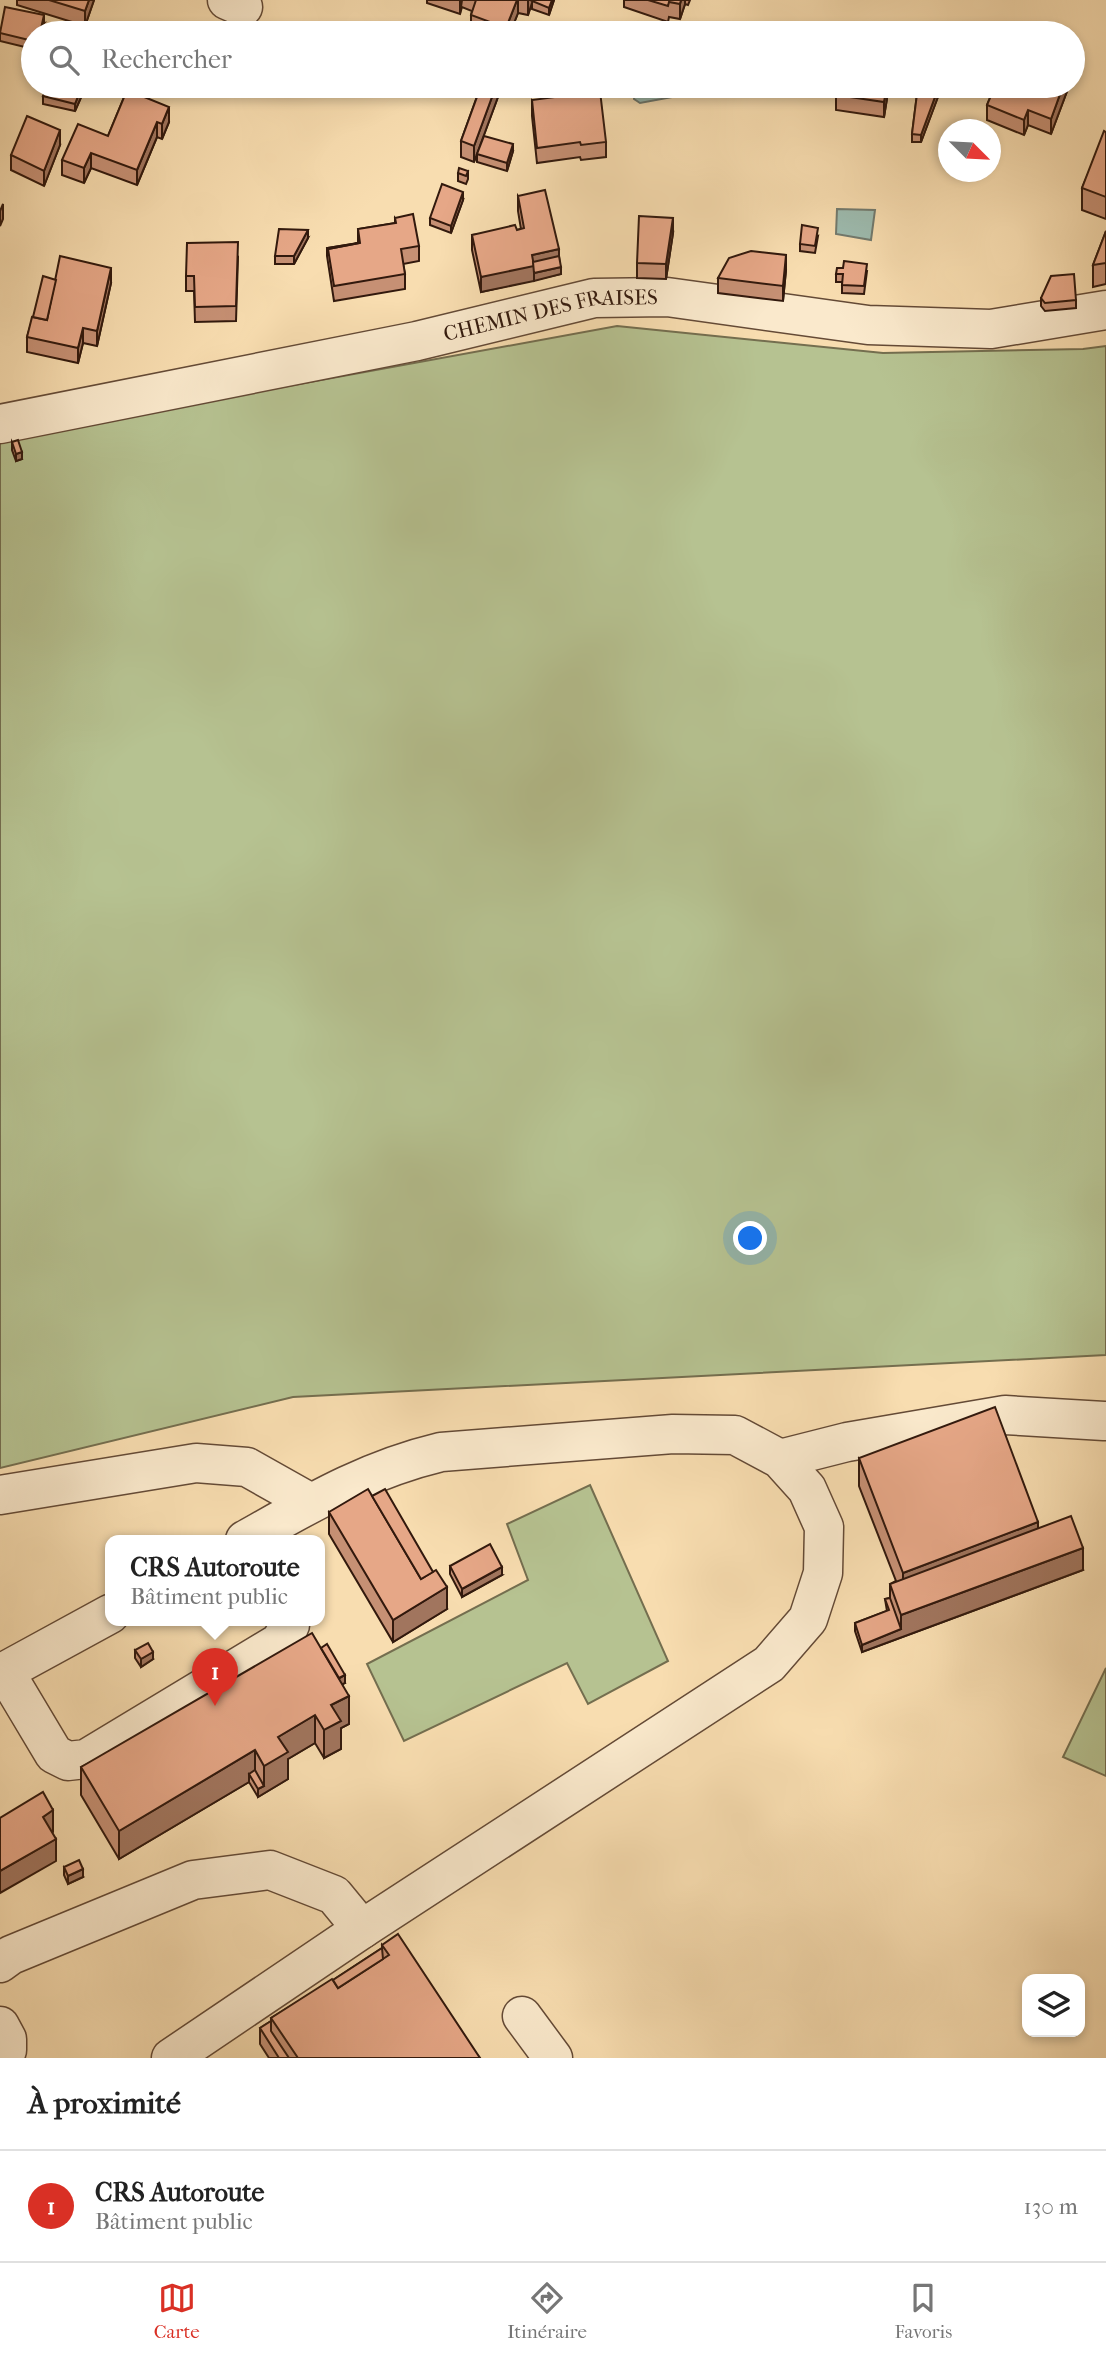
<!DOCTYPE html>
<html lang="fr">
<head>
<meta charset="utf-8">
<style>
  :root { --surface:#fff; --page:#f2f2f2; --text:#222; --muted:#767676; --line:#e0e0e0; --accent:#d93025 }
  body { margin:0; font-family:"IM FELL French Canon",serif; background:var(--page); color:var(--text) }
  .controls { position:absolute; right:21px; bottom:21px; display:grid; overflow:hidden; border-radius:14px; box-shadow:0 4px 10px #0003 }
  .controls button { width:63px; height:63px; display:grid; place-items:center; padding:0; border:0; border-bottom:2px solid var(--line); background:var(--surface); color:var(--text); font:35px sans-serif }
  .compass { position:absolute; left:938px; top:119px; width:63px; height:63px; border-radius:50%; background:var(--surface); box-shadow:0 4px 10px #0003; rotate:114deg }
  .you { position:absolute; left:751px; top:1239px; width:24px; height:24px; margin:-18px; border:5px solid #fff; border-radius:50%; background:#1a73e8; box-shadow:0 0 0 10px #1a73e833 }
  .badge { display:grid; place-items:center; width:46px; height:46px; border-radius:50%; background:var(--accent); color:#fff; font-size:23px; font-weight:700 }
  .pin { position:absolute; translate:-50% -58px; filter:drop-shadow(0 2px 4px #0008) }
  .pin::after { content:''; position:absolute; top:37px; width:24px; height:21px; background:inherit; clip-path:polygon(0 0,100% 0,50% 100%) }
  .popup { position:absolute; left:105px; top:1535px; width:220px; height:91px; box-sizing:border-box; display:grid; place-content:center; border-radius:14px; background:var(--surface); filter:drop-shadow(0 2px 5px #0005); font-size:23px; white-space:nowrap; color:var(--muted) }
  .popup b { font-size:26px; color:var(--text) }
  .popup::after { content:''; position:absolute; left:50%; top:100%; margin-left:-14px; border:14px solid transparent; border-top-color:var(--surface) }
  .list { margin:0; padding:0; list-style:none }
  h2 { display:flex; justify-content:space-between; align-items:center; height:91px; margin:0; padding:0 28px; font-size:30px }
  h2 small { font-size:23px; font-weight:400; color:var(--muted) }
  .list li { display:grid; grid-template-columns:46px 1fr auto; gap:21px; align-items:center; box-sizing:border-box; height:112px; padding:0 28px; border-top:2px solid var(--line) }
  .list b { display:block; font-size:26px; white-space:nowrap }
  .list p { margin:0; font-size:23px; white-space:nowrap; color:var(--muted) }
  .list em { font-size:23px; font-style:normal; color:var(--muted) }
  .icon { flex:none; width:38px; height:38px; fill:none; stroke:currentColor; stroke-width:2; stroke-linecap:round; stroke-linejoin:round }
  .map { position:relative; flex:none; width:1106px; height:2058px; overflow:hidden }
  .search { position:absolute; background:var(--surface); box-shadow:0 4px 10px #0003; left:21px; right:21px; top:21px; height:77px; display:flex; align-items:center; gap:18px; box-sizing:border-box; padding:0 24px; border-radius:38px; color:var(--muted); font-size:26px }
  .sheet { height:203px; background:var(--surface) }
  nav { display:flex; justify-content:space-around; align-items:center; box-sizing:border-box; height:98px; border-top:2px solid var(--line); background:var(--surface); font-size:19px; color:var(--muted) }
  nav a { display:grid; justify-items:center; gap:4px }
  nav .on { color:var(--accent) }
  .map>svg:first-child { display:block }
</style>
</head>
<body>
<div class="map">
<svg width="1106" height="2058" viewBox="0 0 1106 2058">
  <rect width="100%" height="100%" fill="#f8ddb0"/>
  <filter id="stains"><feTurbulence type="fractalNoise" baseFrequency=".00286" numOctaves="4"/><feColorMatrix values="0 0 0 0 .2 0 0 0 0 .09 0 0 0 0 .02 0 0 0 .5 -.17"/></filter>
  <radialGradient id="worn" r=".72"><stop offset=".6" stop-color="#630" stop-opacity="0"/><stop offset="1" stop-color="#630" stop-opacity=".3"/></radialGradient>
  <g fill="#b6c291" stroke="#746e4f" stroke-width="2">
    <polygon points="617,326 883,353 1083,349 1106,346 1106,1355 293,1397 0,1468 0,443 42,431"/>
    <polygon points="590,1485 668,1661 588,1704 567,1663 404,1741 367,1664 528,1580 507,1524"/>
    <polygon points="1106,1668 1106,1776 1063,1757"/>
  </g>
  <g fill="#9dbbaf" stroke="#727a6e" stroke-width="2">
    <polygon points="634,86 677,86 678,96 640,103 634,99"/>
    <polygon points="837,209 875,210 871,240 836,234"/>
  </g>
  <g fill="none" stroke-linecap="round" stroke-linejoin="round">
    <defs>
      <g id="minor">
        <polyline points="227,0 243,7"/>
        <path id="s1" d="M0 424 417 341 594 298 667 297 868 325 991 329 1106 310"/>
        <polyline points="780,1459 847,1442 1005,1415 1104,1421"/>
        <polyline points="0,1495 196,1463 247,1467 311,1503"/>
        <polyline points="5,1672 54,1754 68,1761 86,1759 280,1642 290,1625 289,1620"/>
        <polyline points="0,1674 110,1614"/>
        <polyline points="0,1963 11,1955 193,1880 270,1870 334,1895 362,1929"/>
        <polyline points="522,2016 553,2058"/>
        <polyline points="0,2026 7,2039 7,2050 0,2055"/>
        <path d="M171 2058 362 1929 769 1664 808 1619 823 1573 824 1527 807 1489 780 1459 735 1435 673 1434 441 1452C366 1470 311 1503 245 1540"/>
      </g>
    </defs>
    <use href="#minor" stroke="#644a36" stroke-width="41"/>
    <use href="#minor" stroke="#fae9cc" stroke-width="38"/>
  </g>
  <g fill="#c69074" stroke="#32190d" stroke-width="2">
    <polygon points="17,0 94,0 85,26 17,5"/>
    <polygon points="427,0 554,0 549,15 532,9 532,2 528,15 518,13 510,33 465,33 471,29 471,15 472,11 462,7 460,14 427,3"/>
    <polygon points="624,0 690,0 688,5 685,4 680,19 669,17 668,22 624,7"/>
    <polygon points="44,23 33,33 33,49 0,41 0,30"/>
    <polygon points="86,86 75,111 43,104 43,96"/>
    <polygon points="472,86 502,86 474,162 461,157 461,141 480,88"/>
    <polygon points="889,86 884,117 836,110 836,95"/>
    <polygon points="918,86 942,86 921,142 912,142 912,134"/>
    <polygon points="995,86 1069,86 1051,134 1028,125 1024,135 987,120 987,105"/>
    <polygon points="127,90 169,122 162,139 157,137 137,185 91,168 84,183 62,175 62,160 108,136"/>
    <polygon points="532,100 606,142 606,157 581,160 580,157 537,163 532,116"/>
    <polygon points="1106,132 1106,219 1082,210 1082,188"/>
    <polygon points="60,145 44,186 11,170 11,155"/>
    <polygon points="513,151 507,171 477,162 477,154"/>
    <polygon points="468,171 468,179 466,184 458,181 458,173"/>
    <polygon points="518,196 559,256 561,274 481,292 472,250 472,235 517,230 521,229 518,211"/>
    <polygon points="463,200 451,233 430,225 430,218"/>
    <polygon points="395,218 419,246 419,261 403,264 405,274 405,289 334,301 327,256 327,248 358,243 358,229 395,223"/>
    <polygon points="1106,231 1106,284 1093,287 1093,265"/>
    <polygon points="673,233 666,279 637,278 637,263"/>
    <polygon points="818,236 815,253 800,251 800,244"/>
    <polygon points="308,238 294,264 275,264 275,256"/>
    <polygon points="238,257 236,321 195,322 194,291 186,291 186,276"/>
    <polygon points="786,270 783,301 718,293 718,278"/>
    <polygon points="867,271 864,294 842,293 842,282 836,282 836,274"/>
    <polygon points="56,280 111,283 97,346 83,343 78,363 27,352 27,337 33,317"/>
    <polygon points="1041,298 1076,300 1076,308 1045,311 1041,306"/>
    <polygon points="12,442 22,459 16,461 12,450"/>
    <polygon points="859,1458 1038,1528 1083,1570 862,1652 855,1631 855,1623 887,1611 885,1599 890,1598 890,1584 896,1581 859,1486"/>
    <polygon points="329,1512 447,1609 393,1642 329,1534"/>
    <polygon points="450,1566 502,1575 462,1597 450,1574"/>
    <polygon points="321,1648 345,1683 342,1684 349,1724 341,1728 341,1749 324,1758 315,1743 288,1759 288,1779 258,1797 249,1782 119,1859 81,1795 81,1767"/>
    <polygon points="135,1650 153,1659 141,1667 135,1658"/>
    <polygon points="64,1867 83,1877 68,1884 64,1875"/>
    <polygon points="382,1945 480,2058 269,2058 260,2044 260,2028 271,2021 271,2018 333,1980 382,1948"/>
  </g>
  <g fill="#a1755e" stroke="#32190d" stroke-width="2">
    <polygon points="89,0 94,0 85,26 85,11"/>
    <polygon points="460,0 462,0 460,14"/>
    <polygon points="517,0 518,0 518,13 510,33 506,33 506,28"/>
    <polygon points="528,0 533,0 528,15"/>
    <polygon points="552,0 554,0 549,15 549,8"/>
    <polygon points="681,0 685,0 685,4 680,19 680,4"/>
    <polygon points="44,15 44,23 41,33 40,33"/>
    <polygon points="1074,59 1074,74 1073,77 1073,62"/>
    <polygon points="82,86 86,86 75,111 75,104"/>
    <polygon points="496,86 502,86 474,162 474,146"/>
    <polygon points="887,86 889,86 884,117 884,102"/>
    <polygon points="939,86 942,86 921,142 921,135"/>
    <polygon points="1063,86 1069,86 1051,134 1051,119"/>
    <polygon points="169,107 169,122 162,139 162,124"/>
    <polygon points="1028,110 1028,125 1024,135 1024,120"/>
    <polygon points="157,122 157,137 137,185 137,170"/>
    <polygon points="60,130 60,145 44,186 44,171"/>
    <polygon points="513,144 513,151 507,171 507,163"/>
    <polygon points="91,153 91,168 84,183 84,168"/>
    <polygon points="463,192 463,200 451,233 451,226"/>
    <polygon points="3,204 3,219 0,226 0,211"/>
    <polygon points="673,218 673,233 666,279 666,264"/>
    <polygon points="308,230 308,238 294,264 294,256"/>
    <polygon points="559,249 559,264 534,270 534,281 481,292 481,277 532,255"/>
    <polygon points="786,255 786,270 783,301 783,286"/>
    <polygon points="561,267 561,274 534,281 534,273"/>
    <polygon points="111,268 111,283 97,346 97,331"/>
    <polygon points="83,328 83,343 78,363 78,348"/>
    <polygon points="22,452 22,459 16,461 16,454"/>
    <polygon points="1038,1522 1038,1550 903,1600 903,1573"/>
    <polygon points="1083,1548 1083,1570 862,1652 862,1645 901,1629 901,1615"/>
    <polygon points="502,1567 502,1575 462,1597 462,1589"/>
    <polygon points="447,1587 447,1609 393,1642 393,1620"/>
    <polygon points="153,1652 153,1659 141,1667 141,1659"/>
    <polygon points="345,1675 345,1683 330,1691 330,1684"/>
    <polygon points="349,1696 349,1724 341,1728 341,1749 324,1758 324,1730 331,1705"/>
    <polygon points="315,1715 315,1743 288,1759 288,1779 258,1797 258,1789 264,1786 264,1766 278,1737"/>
    <polygon points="255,1750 255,1778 249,1774 249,1782 119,1859 119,1831"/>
    <polygon points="53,1810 53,1832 43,1838 43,1817"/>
    <polygon points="56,1839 56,1861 0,1893 0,1871"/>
    <polygon points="83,1869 83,1877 68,1884 68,1876"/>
  </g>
  <g fill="#e6a787" stroke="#32190d" stroke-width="2">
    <polygon points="49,0 89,0 85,11"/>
    <polygon points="476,0 517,0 506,28 471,15"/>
    <polygon points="533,0 552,0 549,8 532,1"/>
    <polygon points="648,0 681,0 680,4 669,2 668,6"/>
    <polygon points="5,7 44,15 40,33 33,33 33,41 0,33"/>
    <polygon points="467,28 484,33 465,33"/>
    <polygon points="48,86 82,86 75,104 43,96"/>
    <polygon points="481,86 496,86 474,146 461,141"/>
    <polygon points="838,86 887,86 884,102 836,95"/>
    <polygon points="918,86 939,86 921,135 912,134"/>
    <polygon points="995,86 1063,86 1051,119 1028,110 1024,120 987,105"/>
    <polygon points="127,90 169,107 162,124 157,122 137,170 91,153 84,168 62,160 78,124 108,136"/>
    <polygon points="600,91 606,142 581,145 580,142 537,148 532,100"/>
    <polygon points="27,116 60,130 44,171 11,155"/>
    <polygon points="1104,131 1106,132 1106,197 1082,188"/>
    <polygon points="484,136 513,144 507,163 477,154"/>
    <polygon points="459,168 468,171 466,176 458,173"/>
    <polygon points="442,184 463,192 451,226 430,218"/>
    <polygon points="545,190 559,249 532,255 534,266 481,277 472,235 515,225 517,230 524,228 518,196"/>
    <polygon points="413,214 419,246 401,249 405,274 334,286 328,249 360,243 358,229 396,223 395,218"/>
    <polygon points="639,216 673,218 666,264 637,263"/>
    <polygon points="802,225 818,228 815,246 800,244"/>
    <polygon points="279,229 308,230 294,256 275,256"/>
    <polygon points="1106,231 1106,263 1093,265"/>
    <polygon points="238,242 236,306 195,307 194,276 186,276 187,243"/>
    <polygon points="359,243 328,249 328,256 327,248"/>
    <polygon points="751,251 786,255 783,286 718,278 729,258"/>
    <polygon points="60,256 111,268 97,331 83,328 78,348 27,337 32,317 47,320"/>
    <polygon points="559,256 561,267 534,273 533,262"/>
    <polygon points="844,261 867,264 864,286 842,285 843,274 836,274 837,268 843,268"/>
    <polygon points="1074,274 1076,300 1045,303 1041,298 1051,276"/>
    <polygon points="43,276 56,280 47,320 33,317"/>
    <polygon points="18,440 22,452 16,454 12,442"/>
    <polygon points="995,1407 1038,1522 903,1573 859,1458"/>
    <polygon points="368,1489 421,1579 436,1570 447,1587 393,1620 329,1512"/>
    <polygon points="385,1489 433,1572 421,1579 372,1496"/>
    <polygon points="1071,1516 1083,1548 901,1615 890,1584"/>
    <polygon points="490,1544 502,1567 462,1589 450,1566"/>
    <polygon points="890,1598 901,1629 862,1645 855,1623 889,1610 885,1599"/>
    <polygon points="312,1633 349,1696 331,1705 341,1721 324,1730 315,1715 278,1737 288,1752 264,1766 255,1750 119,1831 81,1767"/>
    <polygon points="148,1643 153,1652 141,1659 135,1650"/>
    <polygon points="327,1644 345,1675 339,1678 321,1648"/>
    <polygon points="255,1770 264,1786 258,1789 249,1774"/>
    <polygon points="43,1792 53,1810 43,1817 56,1839 0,1871 0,1818"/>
    <polygon points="79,1860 83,1869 68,1876 64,1867"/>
    <polygon points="398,1934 480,2058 298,2058 271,2018 332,1979 338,1988 389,1955 382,1945"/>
    <polygon points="382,1948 383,1959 338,1988 333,1980"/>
    <polygon points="271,2021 271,2031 289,2058 279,2058 260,2028"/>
  </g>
  <g text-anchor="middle" stroke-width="5" stroke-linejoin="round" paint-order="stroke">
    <g font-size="21" fill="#32190d" stroke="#fae9cc">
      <text dy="7" stroke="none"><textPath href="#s1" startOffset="562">CHEMIN DES FRAISES</textPath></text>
    </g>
  </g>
  <rect width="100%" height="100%" filter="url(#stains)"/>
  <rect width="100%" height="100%" fill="url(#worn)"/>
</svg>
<div class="controls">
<button><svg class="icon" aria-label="layers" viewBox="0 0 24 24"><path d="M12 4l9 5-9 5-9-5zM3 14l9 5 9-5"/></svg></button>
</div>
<svg class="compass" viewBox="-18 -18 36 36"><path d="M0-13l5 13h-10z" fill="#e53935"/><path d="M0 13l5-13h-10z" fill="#767676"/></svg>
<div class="you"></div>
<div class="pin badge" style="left:215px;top:1706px">1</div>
<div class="popup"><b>CRS Autoroute</b>Bâtiment public</div>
<div class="search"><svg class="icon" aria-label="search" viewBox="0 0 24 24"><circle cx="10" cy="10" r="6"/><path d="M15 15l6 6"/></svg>Rechercher</div>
</div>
<section class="sheet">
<h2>À proximité<small></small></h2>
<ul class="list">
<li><span class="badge">1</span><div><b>CRS Autoroute</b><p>Bâtiment public</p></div><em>130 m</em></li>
</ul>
</section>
<nav>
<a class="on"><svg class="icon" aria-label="map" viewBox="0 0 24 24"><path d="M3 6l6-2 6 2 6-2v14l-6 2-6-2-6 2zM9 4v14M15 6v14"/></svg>Carte</a>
<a><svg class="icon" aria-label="directions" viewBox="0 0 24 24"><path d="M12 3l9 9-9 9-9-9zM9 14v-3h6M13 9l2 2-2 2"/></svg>Itinéraire</a>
<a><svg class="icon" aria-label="saved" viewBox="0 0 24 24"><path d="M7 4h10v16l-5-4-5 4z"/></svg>Favoris</a>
</nav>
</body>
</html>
